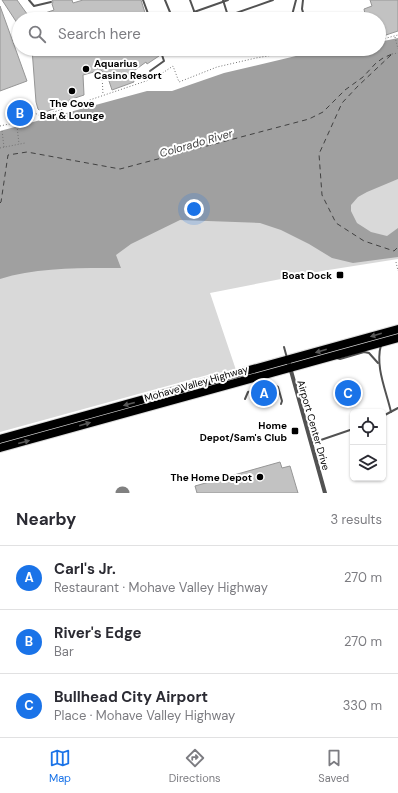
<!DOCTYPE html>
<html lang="en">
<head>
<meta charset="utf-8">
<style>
  :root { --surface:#fff; --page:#f2f2f3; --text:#2b2b33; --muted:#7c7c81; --line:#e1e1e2; --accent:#1a73e8 }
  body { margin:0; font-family:"DM Sans",sans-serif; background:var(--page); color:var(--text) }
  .controls { position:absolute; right:12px; bottom:12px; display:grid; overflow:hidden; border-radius:6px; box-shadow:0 1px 3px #0004 }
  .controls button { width:36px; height:36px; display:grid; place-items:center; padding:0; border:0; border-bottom:1px solid var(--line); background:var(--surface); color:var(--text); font:20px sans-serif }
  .you { position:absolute; left:194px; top:209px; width:14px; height:14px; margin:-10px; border:3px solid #fff; border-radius:50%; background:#1a73e8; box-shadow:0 0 0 6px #1a73e833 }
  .badge { display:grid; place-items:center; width:26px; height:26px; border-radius:50%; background:var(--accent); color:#fff; font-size:13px; font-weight:700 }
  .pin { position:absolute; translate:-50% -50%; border:2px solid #fff; box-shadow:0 1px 4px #0006 }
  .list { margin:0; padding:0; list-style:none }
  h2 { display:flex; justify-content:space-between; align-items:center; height:52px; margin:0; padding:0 16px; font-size:17px }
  h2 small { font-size:13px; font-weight:400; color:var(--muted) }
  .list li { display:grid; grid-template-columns:26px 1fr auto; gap:12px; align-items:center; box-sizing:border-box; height:64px; padding:0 16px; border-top:1px solid var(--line) }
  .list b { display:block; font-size:15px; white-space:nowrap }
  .list p { margin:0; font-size:13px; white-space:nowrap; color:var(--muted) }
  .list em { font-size:13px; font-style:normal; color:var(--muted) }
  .icon { flex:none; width:22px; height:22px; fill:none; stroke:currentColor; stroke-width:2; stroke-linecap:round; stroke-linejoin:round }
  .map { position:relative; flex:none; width:398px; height:493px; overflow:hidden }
  .search { position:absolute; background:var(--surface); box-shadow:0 1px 3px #0004; left:12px; right:12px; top:12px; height:44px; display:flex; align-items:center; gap:10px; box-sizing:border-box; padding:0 14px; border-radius:22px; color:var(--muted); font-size:15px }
  .sheet { height:244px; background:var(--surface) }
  nav { display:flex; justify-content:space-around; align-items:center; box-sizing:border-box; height:56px; border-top:1px solid var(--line); background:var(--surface); font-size:11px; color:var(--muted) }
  nav a { display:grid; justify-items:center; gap:2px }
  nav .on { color:var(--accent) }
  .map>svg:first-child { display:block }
</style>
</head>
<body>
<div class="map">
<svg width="398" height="493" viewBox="0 0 398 493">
  <rect width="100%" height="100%" fill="#fff"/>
  <polygon fill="#d9d9d9" points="398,153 398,259 322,271 210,293 236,370 211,374 0,432 0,263"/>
  <path fill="#a0a0a0" d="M398 38V179L367 192 358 197 351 205V211L357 223 371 232 387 236 398 228V257L353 263 332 258 309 244 281 230 260 223 180 220 131 244 116 255 121 268C83 268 37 267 0 279V131L147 91H172L224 73 321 50 331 49H379V42Z"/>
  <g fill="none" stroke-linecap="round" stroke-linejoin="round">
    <g stroke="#414141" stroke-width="1" stroke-dasharray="5 4" stroke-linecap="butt">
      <polyline points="391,55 358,86 342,103 319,154 322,195 336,223 364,241 394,251 398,247"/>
      <polyline points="0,203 1,202 8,155 27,152 120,169 309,119 323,112 345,90 363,77 376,63 383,58 392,54"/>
    </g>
    <polyline stroke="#808080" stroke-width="13" points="122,493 123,493"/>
  </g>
  <g fill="#c2c2c2" stroke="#969696">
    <polygon points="2,0 17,0 30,18 54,10 52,4 53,2 52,0 72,0 73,3 83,0 141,0 147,19 19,19 19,26"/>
    <polygon points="370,0 398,0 398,31 380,37 379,19 366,19 364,9 372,6"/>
    <polygon points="0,6 27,81 0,91"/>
    <polygon points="32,49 157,49 159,56 147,64 146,62 131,73 134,82 112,90 109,81 101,70 83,75 84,95 69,100 71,103 42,113 38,109 36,102"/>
    <polygon points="29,107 31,112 12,119 10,114"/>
    <polygon points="274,388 277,394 255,401 253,393"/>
    <polygon points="280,462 282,468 290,466 298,493 197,493 195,486"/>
  </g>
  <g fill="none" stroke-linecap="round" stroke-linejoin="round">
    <defs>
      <g id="highway">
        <polyline points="0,439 398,329"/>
        <polyline points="0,448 398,338"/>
      </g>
    </defs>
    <use href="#highway" stroke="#dbdbdb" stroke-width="10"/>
    <g stroke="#747474" stroke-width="1" stroke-dasharray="1 2" stroke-linecap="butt">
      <polyline points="395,37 398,49"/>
      <polyline points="379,40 398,35"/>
      <polyline points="392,54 398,53"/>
      <polyline points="102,74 103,95"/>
      <polyline points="0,126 23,121 35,113 40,116 57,111 155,78 173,66 179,82 217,67 256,58 308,49"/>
      <polyline points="17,126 19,144"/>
      <polyline points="2,131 4,147"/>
      <polyline points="0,148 25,143"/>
      <polyline points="396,262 398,271"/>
    </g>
    <g stroke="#525252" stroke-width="2">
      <polyline points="29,0 34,6 51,2"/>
      <polyline points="143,0 150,19"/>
      <polyline points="165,0 172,17"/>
      <polyline points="190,0 197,19"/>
      <polyline points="223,0 228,16"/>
      <polyline points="303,0 302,9 305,19"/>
      <polyline points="194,12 228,0"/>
      <polyline points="219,19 273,0"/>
      <polyline points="291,19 296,0"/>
      <polyline points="150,71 164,61 160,49"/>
      <path d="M381 345C375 367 386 390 391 412"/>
      <polyline points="284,347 287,358"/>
      <polyline points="337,358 340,359 364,352 369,353 378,363"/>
      <polyline points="245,399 248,392 274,385 278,387 282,401 281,404"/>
      <polyline points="383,416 398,408"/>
      <polyline points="312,443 353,429"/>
    </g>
    <polyline stroke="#525252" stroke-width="4" points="288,360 325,493"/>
    <use href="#highway" stroke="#000" stroke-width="8"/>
  </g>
  <defs><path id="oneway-solid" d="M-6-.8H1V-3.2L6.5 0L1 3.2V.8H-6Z"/></defs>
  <g fill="#595959">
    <use href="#oneway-solid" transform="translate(376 335) rotate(164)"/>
    <use href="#oneway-solid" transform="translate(321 351) rotate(164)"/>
    <use href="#oneway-solid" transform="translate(129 404) rotate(165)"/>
    <use href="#oneway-solid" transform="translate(85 424) rotate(-16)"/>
    <use href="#oneway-solid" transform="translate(24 442) rotate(-15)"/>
  </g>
  <g fill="#000" stroke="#fff" stroke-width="1.5">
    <circle cx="86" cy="69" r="4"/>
    <circle cx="72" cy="91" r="4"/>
    <rect x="336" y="271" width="8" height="8" rx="2"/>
    <rect x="291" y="427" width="8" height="8" rx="2"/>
    <circle cx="260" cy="477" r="4"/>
  </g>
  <g text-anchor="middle" stroke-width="4" stroke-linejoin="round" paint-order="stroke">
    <g font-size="10" font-weight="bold" fill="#000" stroke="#fff" text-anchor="end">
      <text x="94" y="67" text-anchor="start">Aquarius<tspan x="94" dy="12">Casino Resort</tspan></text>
      <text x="72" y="107" text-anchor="middle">The Cove<tspan x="72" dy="12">Bar &amp; Lounge</tspan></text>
      <text x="332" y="279">Boat Dock</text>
      <text x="287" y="429">Home<tspan x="287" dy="12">Depot/Sam's Club</tspan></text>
      <text x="252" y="481">The Home Depot</text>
    </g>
    <g font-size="10" fill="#000" stroke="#fff">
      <text transform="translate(196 383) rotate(-16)" y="4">Mohave Valley Highway</text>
      <text transform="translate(314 425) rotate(74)" y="4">Airport Center Drive</text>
    </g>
    <g font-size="11" font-style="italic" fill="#414141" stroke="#fff">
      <text transform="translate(196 143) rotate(-16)" y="4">Colorado River</text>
    </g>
  </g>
</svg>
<div class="controls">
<button><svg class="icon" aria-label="locate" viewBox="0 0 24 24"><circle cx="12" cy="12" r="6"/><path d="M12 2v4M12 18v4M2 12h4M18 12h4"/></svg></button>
<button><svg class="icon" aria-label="layers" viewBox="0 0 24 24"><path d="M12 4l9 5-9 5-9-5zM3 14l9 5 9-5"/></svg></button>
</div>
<div class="you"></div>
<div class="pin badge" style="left:264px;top:393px">A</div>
<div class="pin badge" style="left:20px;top:113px">B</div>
<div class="pin badge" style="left:348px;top:393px">C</div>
<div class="search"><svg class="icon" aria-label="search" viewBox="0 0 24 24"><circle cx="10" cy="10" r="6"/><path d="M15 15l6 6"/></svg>Search here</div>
</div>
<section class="sheet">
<h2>Nearby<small>3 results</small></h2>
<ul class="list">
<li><span class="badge">A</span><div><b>Carl's Jr.</b><p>Restaurant · Mohave Valley Highway</p></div><em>270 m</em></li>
<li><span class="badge">B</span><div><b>River's Edge</b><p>Bar</p></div><em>270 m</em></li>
<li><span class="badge">C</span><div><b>Bullhead City Airport</b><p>Place · Mohave Valley Highway</p></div><em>330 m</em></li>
</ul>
</section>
<nav>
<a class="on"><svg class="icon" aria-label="map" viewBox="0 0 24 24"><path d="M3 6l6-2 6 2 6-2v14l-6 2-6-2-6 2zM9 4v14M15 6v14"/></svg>Map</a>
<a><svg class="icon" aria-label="directions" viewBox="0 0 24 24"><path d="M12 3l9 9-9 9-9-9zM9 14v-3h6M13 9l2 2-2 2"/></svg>Directions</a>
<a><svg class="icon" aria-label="saved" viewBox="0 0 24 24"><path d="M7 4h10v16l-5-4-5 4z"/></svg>Saved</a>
</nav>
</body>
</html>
